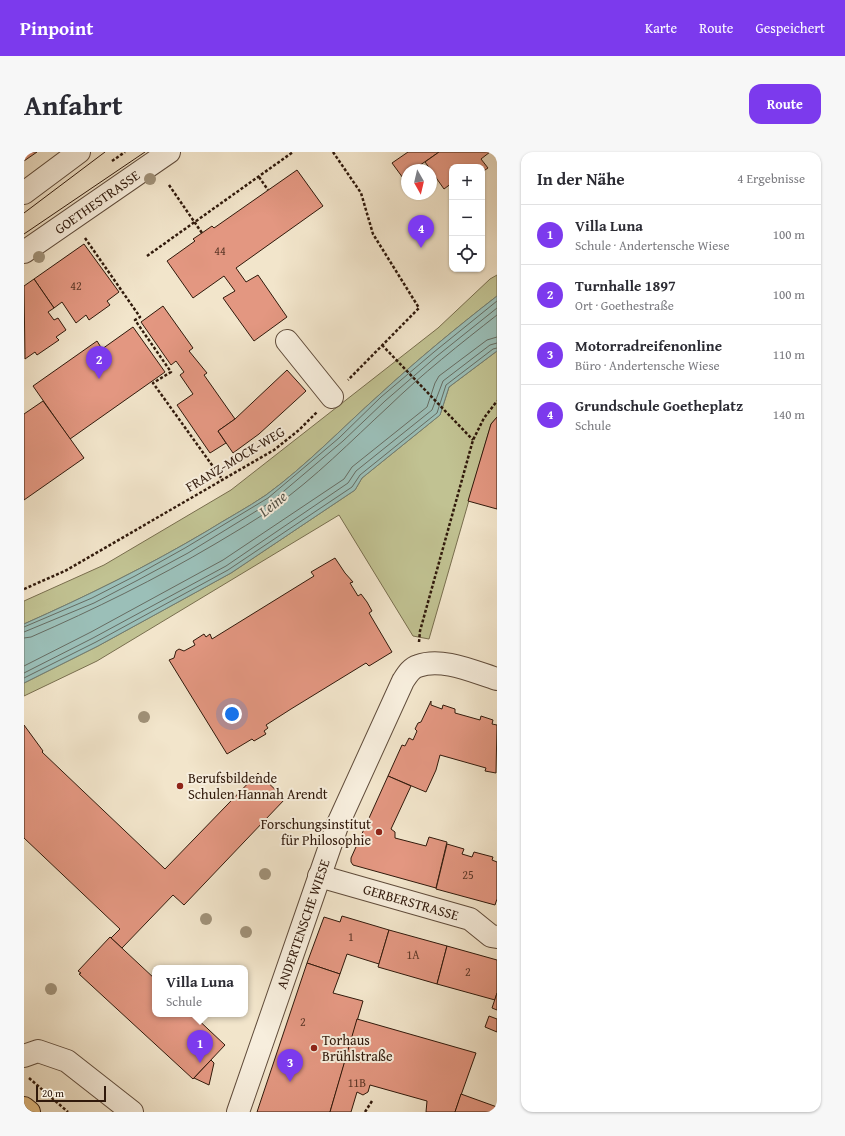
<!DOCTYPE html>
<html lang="de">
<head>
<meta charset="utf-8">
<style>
  :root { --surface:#fff; --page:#f7f7f7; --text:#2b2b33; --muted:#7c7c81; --line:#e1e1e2; --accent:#7c3aed }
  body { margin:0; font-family:"Gentium Book Plus",serif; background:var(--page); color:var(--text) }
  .controls { position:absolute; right:12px; top:12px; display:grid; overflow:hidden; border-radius:8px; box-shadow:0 1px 3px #0004 }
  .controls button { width:36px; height:36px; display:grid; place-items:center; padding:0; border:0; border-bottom:1px solid var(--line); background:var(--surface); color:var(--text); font:20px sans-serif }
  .compass { position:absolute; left:377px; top:12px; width:36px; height:36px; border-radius:50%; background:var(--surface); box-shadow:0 1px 3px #0004; rotate:172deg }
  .scale { position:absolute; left:12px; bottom:10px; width:70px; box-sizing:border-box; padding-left:4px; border:2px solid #30190b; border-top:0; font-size:11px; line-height:14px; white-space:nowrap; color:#30190b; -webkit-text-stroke:3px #f7eedd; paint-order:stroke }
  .you { position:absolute; left:208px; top:562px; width:14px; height:14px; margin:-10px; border:3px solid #fff; border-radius:50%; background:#1a73e8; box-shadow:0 0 0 6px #1a73e833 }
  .badge { display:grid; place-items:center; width:26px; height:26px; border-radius:50%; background:var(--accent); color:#fff; font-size:13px; font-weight:700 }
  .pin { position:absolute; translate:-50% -33px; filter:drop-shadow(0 1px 2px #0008) }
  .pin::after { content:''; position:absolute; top:21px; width:14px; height:12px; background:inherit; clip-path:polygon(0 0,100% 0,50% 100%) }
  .popup { position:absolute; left:128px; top:813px; width:96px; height:52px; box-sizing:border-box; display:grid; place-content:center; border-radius:8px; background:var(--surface); filter:drop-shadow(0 1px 3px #0005); font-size:13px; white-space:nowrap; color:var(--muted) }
  .popup b { font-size:15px; color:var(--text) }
  .popup::after { content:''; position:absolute; left:50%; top:100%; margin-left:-8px; border:8px solid transparent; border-top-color:var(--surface) }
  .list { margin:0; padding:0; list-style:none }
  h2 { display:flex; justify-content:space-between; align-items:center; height:52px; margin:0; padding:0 16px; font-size:17px }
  h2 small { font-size:13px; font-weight:400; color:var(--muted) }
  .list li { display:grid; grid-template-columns:26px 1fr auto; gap:12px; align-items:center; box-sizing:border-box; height:60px; padding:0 16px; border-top:1px solid var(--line) }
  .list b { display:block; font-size:15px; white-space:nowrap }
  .list p { margin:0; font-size:13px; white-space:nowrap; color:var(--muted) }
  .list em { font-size:13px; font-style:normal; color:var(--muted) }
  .icon { flex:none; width:22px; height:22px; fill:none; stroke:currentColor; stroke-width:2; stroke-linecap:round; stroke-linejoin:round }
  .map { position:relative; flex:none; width:473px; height:960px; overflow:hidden; border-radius:12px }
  header { display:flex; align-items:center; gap:24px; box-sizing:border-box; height:56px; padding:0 20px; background:var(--accent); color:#fff }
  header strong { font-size:19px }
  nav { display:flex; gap:22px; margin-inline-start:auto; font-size:14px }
  .intro { display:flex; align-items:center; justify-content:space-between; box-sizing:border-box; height:96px; padding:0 24px }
  h1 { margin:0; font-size:28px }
  .button { padding:10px 18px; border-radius:12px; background:var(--accent); color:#fff; font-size:14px; font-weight:700 }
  main { display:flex; gap:24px; padding:0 24px }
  aside { flex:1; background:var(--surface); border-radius:12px; box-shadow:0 1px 3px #0004 }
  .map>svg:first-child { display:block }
</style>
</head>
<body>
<header>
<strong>Pinpoint</strong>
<nav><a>Karte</a><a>Route</a><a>Gespeichert</a></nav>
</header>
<div class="intro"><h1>Anfahrt</h1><a class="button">Route</a></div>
<main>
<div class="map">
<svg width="473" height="960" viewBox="0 0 473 960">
  <rect width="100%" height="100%" fill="#f2e5cb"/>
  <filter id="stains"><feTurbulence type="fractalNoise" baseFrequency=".005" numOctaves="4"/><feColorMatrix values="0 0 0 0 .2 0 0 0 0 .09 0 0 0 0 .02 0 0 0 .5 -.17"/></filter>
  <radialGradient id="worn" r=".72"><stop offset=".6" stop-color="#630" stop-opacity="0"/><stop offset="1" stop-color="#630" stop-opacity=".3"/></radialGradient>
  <g fill="#c1c292" stroke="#786e4e">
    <path d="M473 123V144C432 176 393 208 355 243 318 276 283 313 242 343 223 356 202 367 183 379 124 414 63 444 0 472V449L80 413 207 338 414 176 466 127Z"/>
    <polygon points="473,199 473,265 467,272 405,487 389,484 315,363 73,509 0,544 0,531 74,494 207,421 331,338 338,326 416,263 425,235"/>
  </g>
  <path fill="#9bbfb8" stroke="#707d73" d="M473 144V199L425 235 416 263 338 326 331 338 207 421 74 494 0 531V472C63 444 124 414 183 379 202 367 223 356 242 343 283 313 318 276 355 243 393 208 432 176 473 144Z"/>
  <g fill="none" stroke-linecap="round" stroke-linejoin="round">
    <g stroke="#666c62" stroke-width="1">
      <polyline points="0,475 68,446 111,424 161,396 244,346 315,286 357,245 410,200 473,149"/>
      <polyline points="0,480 70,451 114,428 164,401 247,350 319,289 361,249 413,204 473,156"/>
      <path d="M0 486 7 485C71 457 132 427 191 392 211 380 232 368 250 355 291 326 327 289 364 255 398 222 436 192 473 163"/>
      <polyline points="0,514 67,480 199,408 320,327 328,315 403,255 411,231 415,224 463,188 473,185"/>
      <polyline points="0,521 69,486 202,414 324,331 332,319 408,258 419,229 466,193 473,191"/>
      <polyline points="0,526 72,490 204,418 328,335 336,323 413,261 422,233 469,197 473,196"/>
    </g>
  </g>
  <g fill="#e39781" stroke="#30190b">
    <polygon points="0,0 13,0 0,9"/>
    <polygon points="384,0 415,0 389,18 383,18 383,23 379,26 368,11"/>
    <polygon points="415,0 466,0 457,7 464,16 458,20 458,15 428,15 428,31 420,37 401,10"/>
    <polygon points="273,18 299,54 212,116 222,130 234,123 263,165 230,189 199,146 211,139 200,124 169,146 143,109 171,89 169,87 178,81 188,74 190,76"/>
    <polygon points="60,92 95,140 83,149 86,153 65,168 62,163 52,171 38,150 30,156 10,127"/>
    <polygon points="10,127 30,156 24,160 30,168 34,166 42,178 32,185 35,188 13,203 11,200 1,207 0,134"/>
    <polygon points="139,154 169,196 165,199 183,221 180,223 211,267 194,279 202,291 186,301 153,253 169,242 156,223 160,220 152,209 147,213 117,170"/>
    <polygon points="109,175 141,220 46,287 9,234 73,189 78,197"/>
    <polygon points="263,218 282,239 235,282 209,301 194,279 211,267"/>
    <polygon points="19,249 60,306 0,348 0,262"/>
    <polygon points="473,265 473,357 444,349 467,272"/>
    <polygon points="311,406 321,421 329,430 326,431 334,444 337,442 343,450 348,459 345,461 368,500 345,514 342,511 267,557 242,573 244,576 240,579 242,582 230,589 228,587 203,602 145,508 150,506 152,499 155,497 160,499 171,493 169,489 180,482 182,485 186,482 188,487 290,424 287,420"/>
    <polygon points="407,549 407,553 418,557 419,553 431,557 431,561 456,568 457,564 469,568 468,572 473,573 472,621 461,619 462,616 416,603 412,618 402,640 364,624 378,593 381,594 385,586 389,588 393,579 391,577 394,571 397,570"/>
    <polygon points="0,573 19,599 18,600 141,717 234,621 261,647 160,753 149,743 98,796 87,786 96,777 0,686"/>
    <polygon points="364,624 387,634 367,677 371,680 371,686 402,694 405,685 423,690 412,736 329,713 327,710 327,706"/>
    <polygon points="423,692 440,697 438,702 448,705 450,700 469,705 468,708 473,710 473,747 471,753 412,737"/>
    <polygon points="318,764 365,778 355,812 323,802 316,822 283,811 300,765 316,770"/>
    <polygon points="365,778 423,794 413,832 354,815"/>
    <polygon points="86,785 131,827 131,862 168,862 201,893 169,927 55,822 57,821 54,819"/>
    <polygon points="423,794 473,808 473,841 471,848 413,832"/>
    <polygon points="283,811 316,822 309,841 339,849 306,960 233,960"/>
    <polygon points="473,841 473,858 468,856"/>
    <polygon points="465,864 473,867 473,880 461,875"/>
    <polygon points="333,867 452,901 431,960 402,960 403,949 346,933 344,940 339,943 333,940 327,960 306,960"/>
    <polygon points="187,908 190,911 185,933 170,926"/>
    <polygon points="437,942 473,955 473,960 431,960"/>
  </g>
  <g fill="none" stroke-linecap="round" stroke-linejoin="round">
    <defs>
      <g id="minor">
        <polyline points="0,41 55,0"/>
        <polyline points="0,100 145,0"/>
        <polyline points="263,189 308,245"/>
        <polyline points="295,724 446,767 467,784 473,785"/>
        <polyline points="0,904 14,899 43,909 108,960"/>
        <path d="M214 960 313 674 379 529C383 523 387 516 394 514 418 505 450 520 473 527"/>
      </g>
      <polyline id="major" points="0,956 5,960"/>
    </defs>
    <use href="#minor" stroke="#604c3b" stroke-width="24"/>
    <use href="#major" stroke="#30190b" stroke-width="24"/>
    <g stroke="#30190b" stroke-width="2.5" stroke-dasharray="3 2" stroke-linecap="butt">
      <polyline points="309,0 337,41 349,82 395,156 324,228"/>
      <polyline points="88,9 101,0"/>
      <polyline points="235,25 244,38"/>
      <polyline points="145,33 178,81"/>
      <polyline points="61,86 116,165 111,168 147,220 129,231 198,327"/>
      <polyline points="123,104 269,0"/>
      <polyline points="358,193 449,288"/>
      <polyline points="0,437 41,419 250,298 275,278 293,260"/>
      <polyline points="395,490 396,479 449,288 460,266 473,249"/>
      <polyline points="5,926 44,960"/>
      <polyline points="341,960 348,949"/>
    </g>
    <use href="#minor" stroke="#f7eedd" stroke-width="22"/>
    <use href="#major" stroke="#e9c286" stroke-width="22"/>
    <g stroke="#30190b" stroke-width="1">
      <polyline points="0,61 81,0"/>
      <polyline points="0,82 121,0"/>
    </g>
  </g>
  <g fill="#a09178">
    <circle cx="126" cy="27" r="6"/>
    <circle cx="15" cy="105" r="6"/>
    <circle cx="120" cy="565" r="6"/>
    <circle cx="241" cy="722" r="6"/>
    <circle cx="182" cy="767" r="6"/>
    <circle cx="222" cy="780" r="6"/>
    <circle cx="27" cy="837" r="6"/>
  </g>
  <g fill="#8f2418" stroke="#f7eedd" stroke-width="1.5">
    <circle cx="156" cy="634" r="4"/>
    <circle cx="355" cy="680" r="4"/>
    <circle cx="290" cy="896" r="4"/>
  </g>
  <g text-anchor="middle" stroke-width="4" stroke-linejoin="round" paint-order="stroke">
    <g font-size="12" fill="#5d3828">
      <text x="196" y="103">44</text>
      <text x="52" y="138">42</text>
      <text x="444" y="727">25</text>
      <text x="327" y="789">1</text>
      <text x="389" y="807">1A</text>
      <text x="444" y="824">2</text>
      <text x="279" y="874">2</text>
      <text x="333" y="935">11B</text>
    </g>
    <g font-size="14" fill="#30190b" stroke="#f7eedd">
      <text transform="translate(73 50) rotate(-35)" y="5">GOETHESTRASSE</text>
      <text transform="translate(211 307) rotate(-31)" y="5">FRANZ-MOCK-WEG</text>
      <text transform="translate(387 750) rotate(16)" y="5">GERBERSTRASSE</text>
      <text transform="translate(279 772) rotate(-71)" y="5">ANDERTENSCHE WIESE</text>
    </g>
    <g font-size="14" fill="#30190b" stroke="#f7eedd" text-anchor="start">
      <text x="164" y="631">Berufsbildende<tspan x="164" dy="16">Schulen Hannah Arendt</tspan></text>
      <text x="347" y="677" text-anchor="end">Forschungsinstitut<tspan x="347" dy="16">für Philosophie</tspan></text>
      <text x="298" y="893">Torhaus<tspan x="298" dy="16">Brühlstraße</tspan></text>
    </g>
    <g font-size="15" font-style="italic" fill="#555348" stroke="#f7eedd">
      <text transform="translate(249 352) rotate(-39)" y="5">Leine</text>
    </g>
  </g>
  <rect width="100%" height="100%" filter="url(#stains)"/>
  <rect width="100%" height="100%" fill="url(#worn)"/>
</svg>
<div class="controls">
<button>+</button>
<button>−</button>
<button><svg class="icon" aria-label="locate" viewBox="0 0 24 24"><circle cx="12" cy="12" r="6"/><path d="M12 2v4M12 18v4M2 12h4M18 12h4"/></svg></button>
</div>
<svg class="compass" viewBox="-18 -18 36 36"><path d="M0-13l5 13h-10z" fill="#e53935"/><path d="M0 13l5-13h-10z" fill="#7c7c81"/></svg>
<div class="scale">20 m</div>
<div class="you"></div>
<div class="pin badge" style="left:176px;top:911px">1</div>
<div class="popup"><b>Villa Luna</b>Schule</div>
<div class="pin badge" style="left:75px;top:227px">2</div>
<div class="pin badge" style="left:266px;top:930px">3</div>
<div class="pin badge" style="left:397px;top:96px">4</div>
</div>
<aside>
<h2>In der Nähe<small>4 Ergebnisse</small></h2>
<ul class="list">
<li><span class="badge">1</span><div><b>Villa Luna</b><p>Schule · Andertensche Wiese</p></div><em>100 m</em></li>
<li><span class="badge">2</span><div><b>Turnhalle 1897</b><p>Ort · Goethestraße</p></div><em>100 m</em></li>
<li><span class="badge">3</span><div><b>Motorradreifenonline</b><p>Büro · Andertensche Wiese</p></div><em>110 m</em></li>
<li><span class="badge">4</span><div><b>Grundschule Goetheplatz</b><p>Schule</p></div><em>140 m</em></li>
</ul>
</aside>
</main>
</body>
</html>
